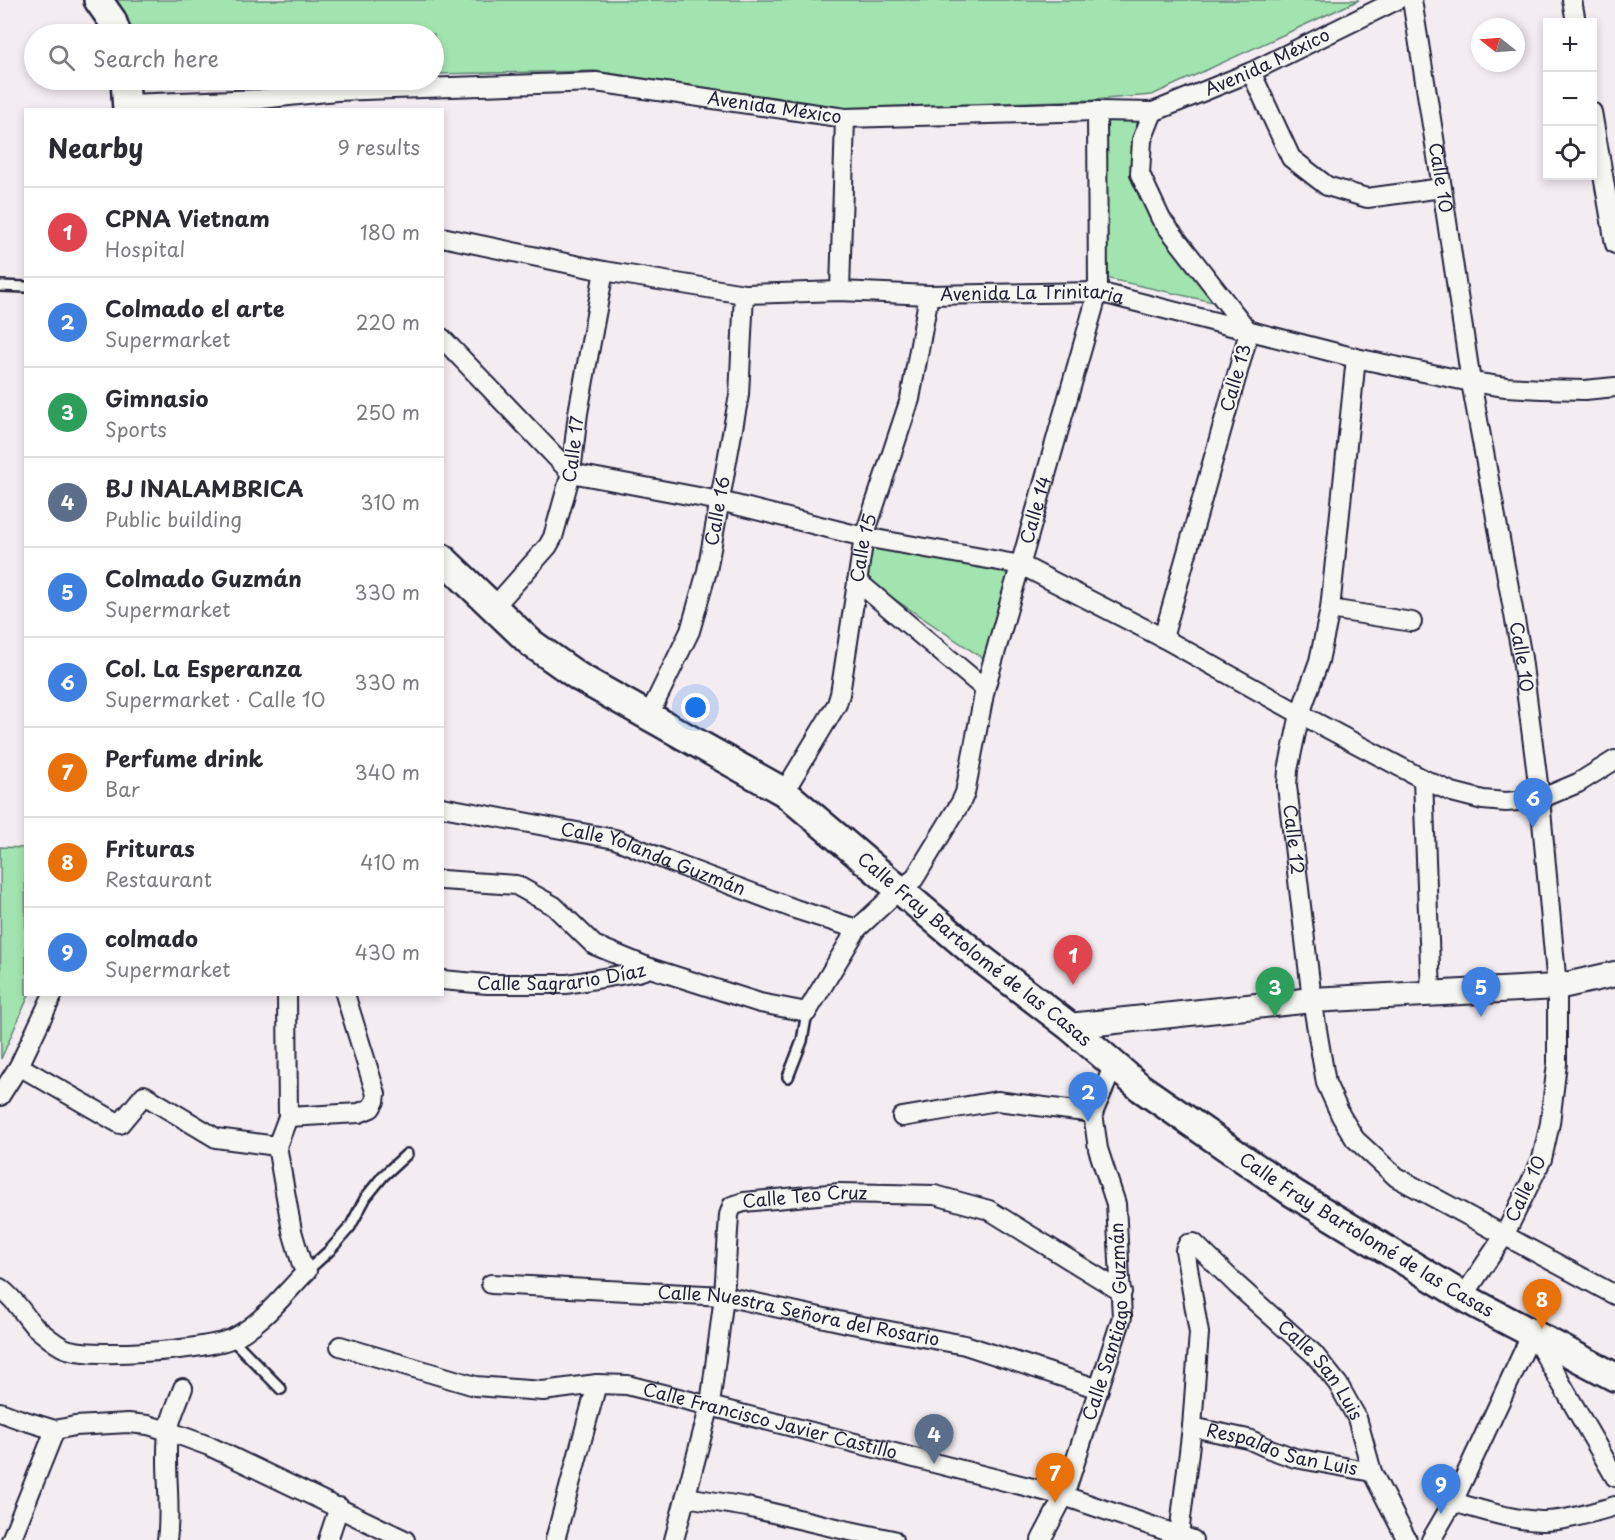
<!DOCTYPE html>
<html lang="en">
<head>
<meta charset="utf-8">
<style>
  :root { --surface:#fff; --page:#f7f7f7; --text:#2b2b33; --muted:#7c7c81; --line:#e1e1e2; --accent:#ea580c }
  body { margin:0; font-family:"Playpen Sans",sans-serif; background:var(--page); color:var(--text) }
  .controls { position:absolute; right:18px; top:18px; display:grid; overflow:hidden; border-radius:0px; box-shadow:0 3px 9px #0003 }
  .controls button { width:54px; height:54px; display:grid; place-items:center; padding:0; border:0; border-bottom:2px solid var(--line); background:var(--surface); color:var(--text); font:30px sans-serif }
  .compass { position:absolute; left:1471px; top:18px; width:54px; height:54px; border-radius:50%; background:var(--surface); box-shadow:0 3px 9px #0003; rotate:287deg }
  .you { position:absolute; left:696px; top:708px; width:21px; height:21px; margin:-15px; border:4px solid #fff; border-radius:50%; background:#1a73e8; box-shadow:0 0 0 9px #1a73e833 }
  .badge { display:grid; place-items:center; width:39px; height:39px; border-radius:50%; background:var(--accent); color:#fff; font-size:20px; font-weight:700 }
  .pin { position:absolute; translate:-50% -50px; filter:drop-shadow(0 2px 3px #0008) }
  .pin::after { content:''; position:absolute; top:32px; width:21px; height:18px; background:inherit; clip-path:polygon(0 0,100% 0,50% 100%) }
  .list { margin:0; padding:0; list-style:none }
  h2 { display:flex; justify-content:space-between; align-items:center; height:78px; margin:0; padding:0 24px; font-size:26px }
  h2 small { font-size:20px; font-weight:400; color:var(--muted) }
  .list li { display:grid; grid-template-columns:39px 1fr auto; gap:18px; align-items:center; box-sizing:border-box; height:90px; padding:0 24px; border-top:2px solid var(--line) }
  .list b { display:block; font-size:22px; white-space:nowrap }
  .list p { margin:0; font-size:20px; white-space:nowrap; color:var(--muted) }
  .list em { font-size:20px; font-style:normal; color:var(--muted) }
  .icon { flex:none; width:33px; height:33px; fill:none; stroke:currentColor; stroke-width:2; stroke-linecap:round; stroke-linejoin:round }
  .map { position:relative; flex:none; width:1615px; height:1540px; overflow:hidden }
  .search { position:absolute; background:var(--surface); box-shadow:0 3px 9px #0003; left:24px; top:24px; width:420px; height:66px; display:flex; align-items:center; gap:15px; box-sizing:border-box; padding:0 21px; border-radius:33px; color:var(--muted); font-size:22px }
  .panel { position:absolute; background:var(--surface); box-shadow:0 3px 9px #0003; left:24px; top:108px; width:420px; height:888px; border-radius:0px }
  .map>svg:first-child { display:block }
</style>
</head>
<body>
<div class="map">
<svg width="1615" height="1540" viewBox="0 0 1615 1540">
  <rect width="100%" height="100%" fill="#f3ecf1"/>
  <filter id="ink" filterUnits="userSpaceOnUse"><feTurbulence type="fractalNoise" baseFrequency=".0167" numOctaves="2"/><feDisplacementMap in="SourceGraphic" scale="12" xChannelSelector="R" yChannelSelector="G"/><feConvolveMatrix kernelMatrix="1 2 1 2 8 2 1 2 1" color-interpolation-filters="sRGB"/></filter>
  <g filter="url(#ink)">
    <g fill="#a1e4af" stroke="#628375" stroke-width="1.5">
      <polygon points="111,0 1359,0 1152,95 1093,100 844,108 594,71 434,74 434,34 121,34"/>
      <polygon points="1151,106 1138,138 1157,222 1244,309 1105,278 1103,114"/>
      <polygon points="870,527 1014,561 984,659 863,578"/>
      <polygon points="0,847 25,848 26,994 29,995 1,1059"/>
    </g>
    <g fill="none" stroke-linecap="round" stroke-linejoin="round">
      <defs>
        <g id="service">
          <polyline points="0,286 26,287"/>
          <polyline points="788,1077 802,1041 807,1012"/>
          <polyline points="307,1271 330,1250 350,1227 366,1197 383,1176 407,1154"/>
          <polyline points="232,1339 281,1389"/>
        </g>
        <g id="minor">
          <path id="s1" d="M1412 0 1442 188 1471 382 1522 658 1540 799 1557 987V1063L1550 1123 1542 1159 1504 1236 1463 1297"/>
          <polyline points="1572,0 1576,22"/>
          <polyline points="1251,72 1291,158 1327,186 1367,198 1442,188"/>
          <path id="s2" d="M127 104 261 99 336 91 596 82 845 118 1097 111 1153 112 1251 72 1397 0"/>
          <polyline points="1153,112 1142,140 1140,174 1161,219 1249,332 1163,638"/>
          <polyline points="1592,112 1615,244"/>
          <path id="s3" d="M442 237 604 271 744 294 840 291 929 295 1098 292 1356 358 1471 382 1506 387 1542 389 1585 390 1615 387"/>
          <polyline points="840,291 845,118"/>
          <polyline points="442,338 571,473 720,501 864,537 1021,565 1163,638 1300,714 1423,779 1452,792 1483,800 1506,802 1540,799 1578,783 1615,760"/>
          <path id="s4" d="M1356 358 1330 609 1319 661 1300 714 1288 770 1287 786 1312 1000 1326 1083 1341 1116 1355 1139 1396 1177 1615 1295"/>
          <polyline points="857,581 985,689"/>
          <path id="s5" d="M494 607 548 546 553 537 571 473 578 413 604 271"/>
          <polyline points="1330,609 1412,622"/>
          <path id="s6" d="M648 717 690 631 707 571 739 395 744 294"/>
          <polyline points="1423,779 1431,994"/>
          <path id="s7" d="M784 792 837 704 840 694 864 537 910 399 929 295"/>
          <path id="s8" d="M442 807 615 839 678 865 795 909 857 929"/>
          <polyline points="442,880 516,885 554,906 594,945 650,968"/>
          <path id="s9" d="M442 980 487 984H567L638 972 650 968 760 1003 807 1012 857 929 900 889 914 879 961 802 965 793 985 689 1098 292 1097 111"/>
          <polyline points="19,1066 120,1124 144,1095 216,1138 277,1146"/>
          <polyline points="0,1096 19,1066 53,994"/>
          <polyline points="288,1117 359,1113 371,1108 375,1101 376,1094 345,994"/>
          <polyline points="902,1117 997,1101 1093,1113"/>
          <path id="s10" d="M491 1284 724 1296 852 1324 965 1345 1099 1389"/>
          <path d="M0 1288C16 1300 21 1311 33 1325 41 1332 53 1342 62 1347 85 1360 209 1350 233 1338 263 1323 284 1294 307 1271L302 1265 292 1231 277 1146 288 1117 287 994"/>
          <polyline points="1532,1333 1615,1477"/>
          <path id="s11" d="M340 1346 475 1386 543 1391 597 1384 627 1385 1064 1496 1193 1540"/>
          <polyline points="0,1412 19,1419 55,1430 75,1426 128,1423 148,1425 168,1431 209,1446 405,1540"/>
          <path id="s12" d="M1192 1427 1248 1439 1270 1449 1295 1458 1372 1472"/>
          <polyline points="686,1497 747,1507 845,1530 893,1540"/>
          <path d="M1453 1502C1482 1510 1511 1520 1541 1521 1562 1522 1594 1512 1615 1506"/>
          <path id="s13" d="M1179 1535 1192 1427 1199 1333 1185 1250 1188 1244 1194 1243 1237 1285 1314 1354 1338 1384 1357 1418 1372 1472 1407 1540"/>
          <polyline points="11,1540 55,1430"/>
          <path d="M167 1540C172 1505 164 1468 168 1433 170 1418 178 1402 183 1388"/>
          <polyline points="328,1540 339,1507"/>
          <polyline points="555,1540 597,1384"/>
          <path id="s14" d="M674 1540 710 1405 724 1296 729 1215 732 1206 744 1202 839 1193 935 1195 989 1210 1122 1292"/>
          <path id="s15" d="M1041 1540 1064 1496 1122 1317 1116 1204 1098 1149 1093 1113 1114 1065"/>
          <polyline points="1431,1540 1453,1502 1532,1333"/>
        </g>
        <polyline id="tertiary" points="1069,1026 1312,1000 1557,987 1615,974"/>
        <g id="secondary">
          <polyline points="98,0 112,20 117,34"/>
          <polyline points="125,80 127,110"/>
          <path id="s16" d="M442 558 531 643 579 677 784 792 979 957 1069 1026 1141 1088 1293 1193 1476 1304 1615 1377"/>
        </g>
      </defs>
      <use href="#service" stroke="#22223b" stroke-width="14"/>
      <use href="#minor" stroke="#22223b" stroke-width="22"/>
      <use href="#tertiary" stroke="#22223b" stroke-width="28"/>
      <use href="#secondary" stroke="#22223b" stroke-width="32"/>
      <use href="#service" stroke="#f6f6f2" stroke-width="9"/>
      <use href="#minor" stroke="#f6f6f2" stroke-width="18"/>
      <use href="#tertiary" stroke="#f6f6f2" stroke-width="24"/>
      <use href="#secondary" stroke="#f6f6f2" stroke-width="27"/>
    </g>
  </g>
  <g text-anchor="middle" stroke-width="4.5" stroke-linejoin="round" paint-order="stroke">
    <g font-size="18" fill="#22223b" stroke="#f6f6f2">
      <text dy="6" stroke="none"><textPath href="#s2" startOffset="1154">Avenida México</textPath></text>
      <text dy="6" stroke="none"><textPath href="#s2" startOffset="650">Avenida México</textPath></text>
      <text dy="6" stroke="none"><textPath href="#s1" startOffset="180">Calle 10</textPath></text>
      <text dy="6" stroke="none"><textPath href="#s3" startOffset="596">Avenida La Trinitaria</textPath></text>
      <text transform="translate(1236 378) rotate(-74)" y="6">Calle 13</text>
      <text dy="6" stroke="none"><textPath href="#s5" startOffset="182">Calle 17</textPath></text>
      <text dy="6" stroke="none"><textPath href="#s6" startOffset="219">Calle 16</textPath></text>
      <text dy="6" stroke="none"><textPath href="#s9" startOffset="938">Calle 14</textPath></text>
      <text dy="6" stroke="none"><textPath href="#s7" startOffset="261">Calle 15</textPath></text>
      <text dy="6" stroke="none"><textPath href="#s1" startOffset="666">Calle 10</textPath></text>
      <text dy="6" stroke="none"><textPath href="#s4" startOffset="489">Calle 12</textPath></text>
      <text dy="6" stroke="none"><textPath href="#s8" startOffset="218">Calle Yolanda Guzmán</textPath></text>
      <text dy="6" stroke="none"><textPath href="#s16" startOffset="664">Calle Fray Bartolomé de las Casas</textPath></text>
      <text dy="6" stroke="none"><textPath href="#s9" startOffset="120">Calle Sagrario Díaz</textPath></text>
      <text transform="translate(1526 1189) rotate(-65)" y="6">Calle 10</text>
      <text dy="6" stroke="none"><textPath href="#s14" startOffset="414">Calle Teo Cruz</textPath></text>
      <text dy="6" stroke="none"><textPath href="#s16" startOffset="1150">Calle Fray Bartolomé de las Casas</textPath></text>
      <text dy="6" stroke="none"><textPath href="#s10" startOffset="310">Calle Nuestra Señora del Rosario</textPath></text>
      <text dy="6" stroke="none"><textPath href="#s15" startOffset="231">Calle Santiago Guzmán</textPath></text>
      <text dy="6" stroke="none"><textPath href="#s13" startOffset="480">Calle San Luis</textPath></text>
      <text dy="6" stroke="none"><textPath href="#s11" startOffset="441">Calle Francisco Javier Castillo</textPath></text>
      <text dy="6" stroke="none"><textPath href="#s12" startOffset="93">Respaldo San Luis</textPath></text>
    </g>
  </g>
</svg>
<div class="controls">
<button>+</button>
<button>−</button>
<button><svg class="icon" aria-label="locate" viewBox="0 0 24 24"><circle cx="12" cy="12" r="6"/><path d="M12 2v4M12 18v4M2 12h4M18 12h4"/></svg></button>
</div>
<svg class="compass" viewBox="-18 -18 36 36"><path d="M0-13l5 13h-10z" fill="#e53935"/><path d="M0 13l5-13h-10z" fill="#7c7c81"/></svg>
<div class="you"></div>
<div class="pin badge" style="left:1073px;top:985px;background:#e0444e">1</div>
<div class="pin badge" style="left:1088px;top:1122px;background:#3f7fe0">2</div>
<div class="pin badge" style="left:1275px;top:1017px;background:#2e9e5b">3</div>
<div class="pin badge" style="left:934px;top:1464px;background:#5c6f8a">4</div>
<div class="pin badge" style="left:1481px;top:1017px;background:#3f7fe0">5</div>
<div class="pin badge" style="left:1533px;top:828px;background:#3f7fe0">6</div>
<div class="pin badge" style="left:1055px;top:1503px;background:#e8710a">7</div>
<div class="pin badge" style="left:1542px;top:1329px;background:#e8710a">8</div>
<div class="pin badge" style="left:1441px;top:1514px;background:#3f7fe0">9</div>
<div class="search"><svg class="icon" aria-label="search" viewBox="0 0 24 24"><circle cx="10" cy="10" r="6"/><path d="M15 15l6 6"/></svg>Search here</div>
<section class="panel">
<h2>Nearby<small>9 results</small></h2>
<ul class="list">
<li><span class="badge" style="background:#e0444e">1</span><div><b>CPNA Vietnam</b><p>Hospital</p></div><em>180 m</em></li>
<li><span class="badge" style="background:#3f7fe0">2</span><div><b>Colmado el arte</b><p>Supermarket</p></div><em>220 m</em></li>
<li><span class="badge" style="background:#2e9e5b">3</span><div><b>Gimnasio</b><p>Sports</p></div><em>250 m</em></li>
<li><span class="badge" style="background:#5c6f8a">4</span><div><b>BJ INALAMBRICA</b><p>Public building</p></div><em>310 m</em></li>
<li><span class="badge" style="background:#3f7fe0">5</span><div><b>Colmado Guzmán</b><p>Supermarket</p></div><em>330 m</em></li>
<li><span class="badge" style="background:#3f7fe0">6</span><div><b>Col. La Esperanza</b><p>Supermarket · Calle 10</p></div><em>330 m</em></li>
<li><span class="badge" style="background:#e8710a">7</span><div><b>Perfume drink</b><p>Bar</p></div><em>340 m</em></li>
<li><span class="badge" style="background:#e8710a">8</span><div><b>Frituras</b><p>Restaurant</p></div><em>410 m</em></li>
<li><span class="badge" style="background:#3f7fe0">9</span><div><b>colmado</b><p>Supermarket</p></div><em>430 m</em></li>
</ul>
</section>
</div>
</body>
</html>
